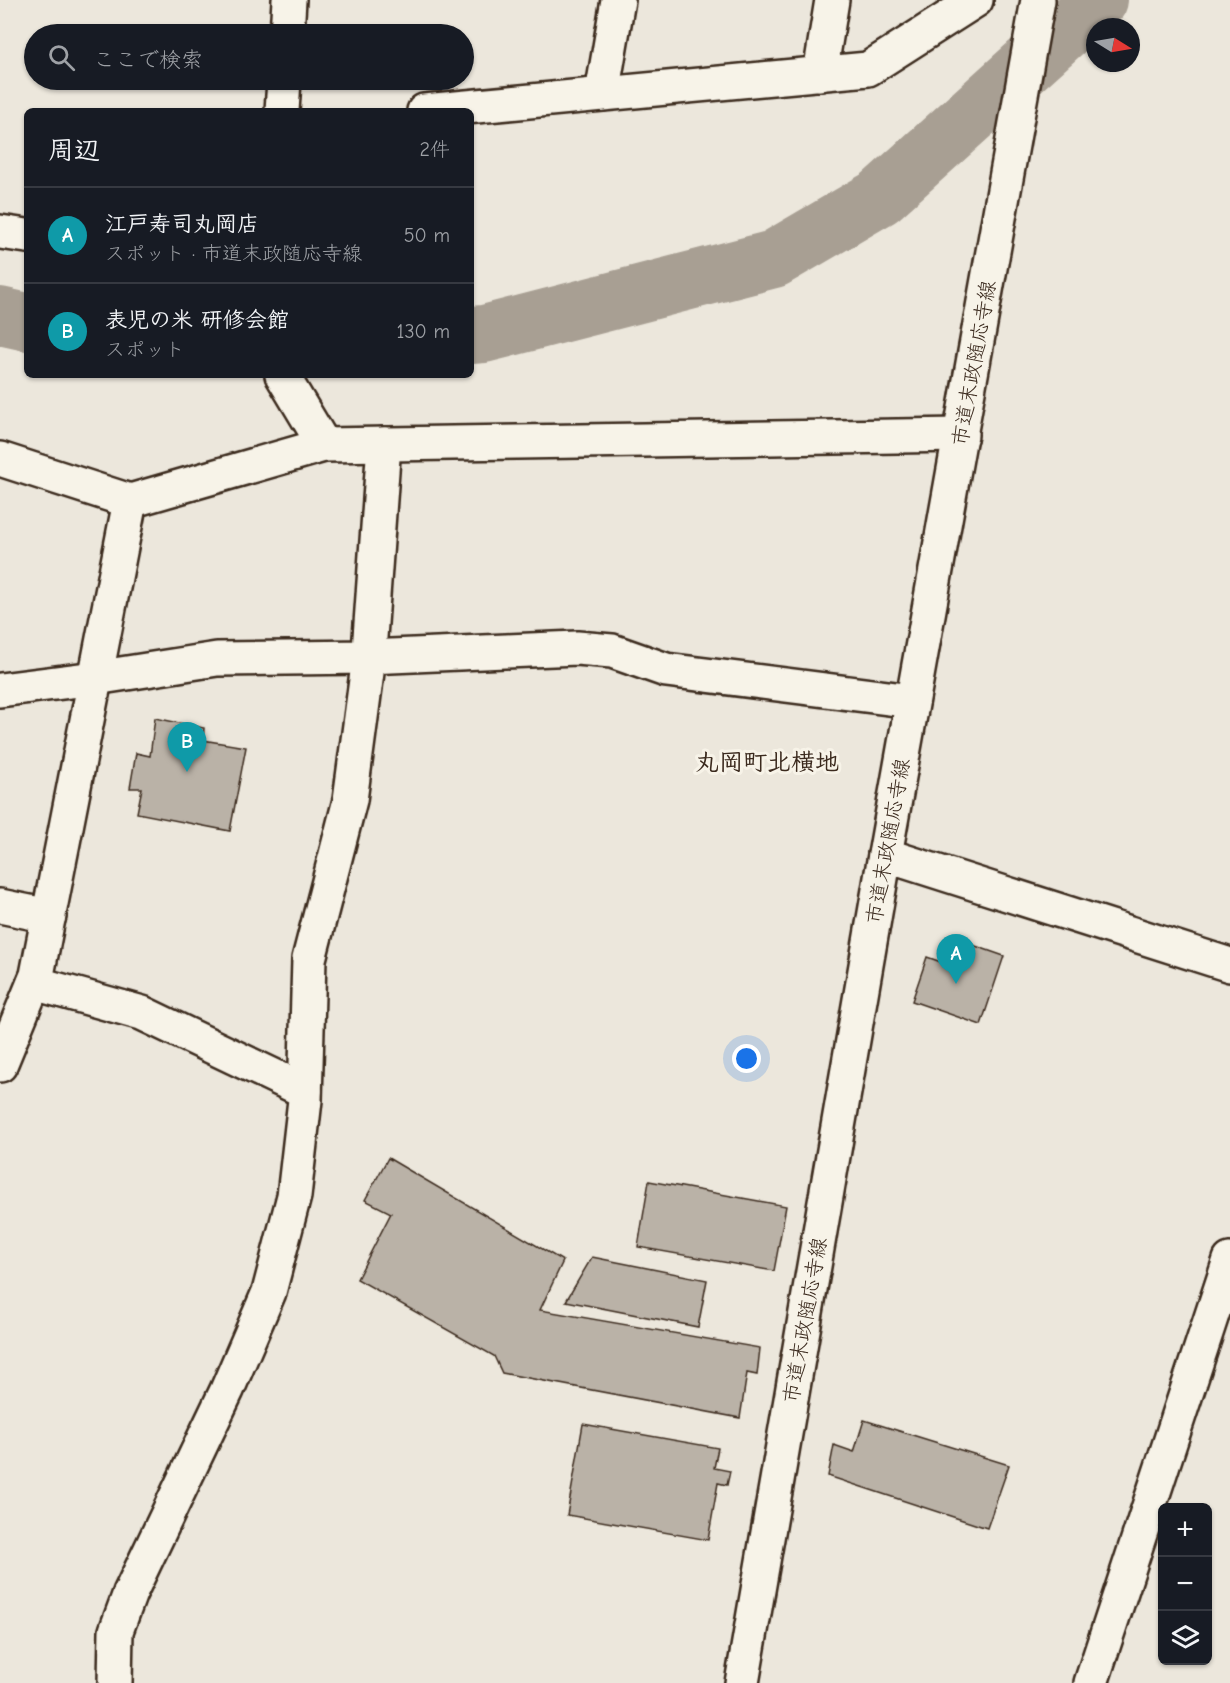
<!DOCTYPE html>
<html lang="ja">
<head>
<meta charset="utf-8">
<style>
  :root { --surface:#171b24; --page:#242831; --text:#f1f3f6; --muted:#9ea1a6; --line:#363941; --accent:#9f9995 }
  body { margin:0; font-family:"Comic Neue","Klee One",sans-serif; background:var(--page); color:var(--text) }
  .controls { position:absolute; right:18px; bottom:18px; display:grid; overflow:hidden; border-radius:9px; box-shadow:0 2px 4px #0004 }
  .controls button { width:54px; height:54px; display:grid; place-items:center; padding:0; border:0; border-bottom:2px solid var(--line); background:var(--surface); color:var(--text); font:30px sans-serif }
  .compass { position:absolute; left:1086px; top:18px; width:54px; height:54px; border-radius:50%; background:var(--surface); box-shadow:0 2px 4px #0004; rotate:101deg }
  .you { position:absolute; left:747px; top:1059px; width:21px; height:21px; margin:-15px; border:4px solid #fff; border-radius:50%; background:#1a73e8; box-shadow:0 0 0 9px #1a73e833 }
  .badge { display:grid; place-items:center; width:39px; height:39px; border-radius:50%; background:var(--accent); color:#fff; font-size:20px; font-weight:700 }
  .pin { position:absolute; translate:-50% -50px; filter:drop-shadow(0 2px 3px #0008) }
  .pin::after { content:''; position:absolute; top:32px; width:21px; height:18px; background:inherit; clip-path:polygon(0 0,100% 0,50% 100%) }
  .list { margin:0; padding:0; list-style:none }
  h2 { display:flex; justify-content:space-between; align-items:center; height:78px; margin:0; padding:0 24px; font-size:26px }
  h2 small { font-size:20px; font-weight:400; color:var(--muted) }
  .list li { display:grid; grid-template-columns:39px 1fr auto; gap:18px; align-items:center; box-sizing:border-box; height:96px; padding:0 24px; border-top:2px solid var(--line) }
  .list b { display:block; font-size:22px; white-space:nowrap }
  .list p { margin:0; font-size:20px; white-space:nowrap; color:var(--muted) }
  .list em { font-size:20px; font-style:normal; color:var(--muted) }
  .icon { flex:none; width:33px; height:33px; fill:none; stroke:currentColor; stroke-width:2; stroke-linecap:round; stroke-linejoin:round }
  .map { position:relative; flex:none; width:1230px; height:1683px; overflow:hidden }
  .search { position:absolute; background:var(--surface); box-shadow:0 2px 4px #0004; left:24px; top:24px; width:450px; height:66px; display:flex; align-items:center; gap:15px; box-sizing:border-box; padding:0 21px; border-radius:33px; color:var(--muted); font-size:22px }
  .panel { position:absolute; background:var(--surface); box-shadow:0 2px 4px #0004; left:24px; top:108px; width:450px; height:270px; border-radius:9px }
  .map>svg:first-child { display:block }
</style>
</head>
<body>
<div class="map">
<svg width="1230" height="1683" viewBox="0 0 1230 1683">
  <rect width="100%" height="100%" fill="#ece7dc"/>
  <filter id="ink" filterUnits="userSpaceOnUse"><feTurbulence type="fractalNoise" baseFrequency=".0167" numOctaves="2"/><feDisplacementMap in="SourceGraphic" scale="12" xChannelSelector="R" yChannelSelector="G"/><feConvolveMatrix kernelMatrix="1 2 1 2 8 2 1 2 1" color-interpolation-filters="sRGB"/></filter>
  <g filter="url(#ink)">
    <g fill="none" stroke-linecap="round" stroke-linejoin="round">
      <g stroke="#a89f93" stroke-width="58">
        <polyline points="0,316 27,322"/>
        <polyline points="471,335 484,334 774,259 880,197 1099,0"/>
      </g>
    </g>
    <g fill="#bab2a7" stroke="#3b2a1e" stroke-width="1.5">
      <polygon points="155,718 204,728 203,740 246,747 230,831 137,813 142,788 130,788 136,753 150,756"/>
      <polygon points="964,942 1004,956 981,1025 912,1001 927,957 955,967"/>
      <polygon points="388,1158 563,1261 540,1310 760,1348 757,1375 747,1373 740,1418 502,1373 494,1356 357,1279 391,1213 365,1200"/>
      <polygon points="649,1181 786,1206 774,1271 638,1247"/>
      <polygon points="592,1257 707,1280 698,1327 566,1301"/>
      <polygon points="864,1420 1009,1465 987,1528 828,1476 834,1445 854,1452"/>
      <polygon points="583,1424 718,1448 714,1468 730,1471 727,1485 718,1483 708,1540 567,1515"/>
    </g>
    <g fill="none" stroke-linecap="round" stroke-linejoin="round">
      <defs>
        <g id="street">
          <polyline points="287,34 289,0"/>
          <polyline points="820,74 832,0"/>
          <polyline points="602,94 618,0"/>
          <polyline points="282,111 284,80"/>
          <polyline points="424,111 868,69 976,0"/>
          <polyline points="0,232 27,236"/>
          <polyline points="282,375 324,445 961,435"/>
          <polyline points="0,459 130,501"/>
          <polyline points="0,690 95,678 217,659 368,657 577,648 612,651 666,670 912,701"/>
          <polyline points="0,906 49,916"/>
          <polyline points="34,983 142,1013 305,1091"/>
          <polyline points="0,1065 37,975 130,501 324,445"/>
          <polyline points="115,1683 116,1631 130,1593 227,1390 269,1292 294,1196 305,1100 309,959 350,800 368,665 384,444"/>
          <polyline points="1091,1683 1230,1260"/>
        </g>
        <g id="secondary">
          <polyline points="885,855 1230,965"/>
          <polyline points="742,1683 885,855 1038,0"/>
        </g>
      </defs>
      <use href="#street" stroke="#3b2a1e" stroke-width="38"/>
      <use href="#secondary" stroke="#3b2a1e" stroke-width="38"/>
      <use href="#street" stroke="#f7f3e8" stroke-width="33"/>
      <use href="#secondary" stroke="#f7f3e8" stroke-width="33"/>
    </g>
  </g>
  <g text-anchor="middle" stroke-width="6" stroke-linejoin="round" paint-order="stroke">
    <g font-size="21" fill="#3b2a1e" stroke="#f7f3e8">
      <text transform="translate(974 363) rotate(-80)" y="7">市道末政随応寺線</text>
      <text transform="translate(888 841) rotate(-80)" y="7">市道末政随応寺線</text>
      <text transform="translate(805 1320) rotate(-80)" y="7">市道末政随応寺線</text>
    </g>
    <g font-size="24" font-weight="bold" fill="#3b2a1e" stroke="#f7f3e8">
      <text x="767" y="770">丸岡町北横地</text>
    </g>
  </g>
</svg>
<div class="controls">
<button>+</button>
<button>−</button>
<button><svg class="icon" aria-label="layers" viewBox="0 0 24 24"><path d="M12 4l9 5-9 5-9-5zM3 14l9 5 9-5"/></svg></button>
</div>
<svg class="compass" viewBox="-18 -18 36 36"><path d="M0-13l5 13h-10z" fill="#e53935"/><path d="M0 13l5-13h-10z" fill="#9ea1a6"/></svg>
<div class="you"></div>
<div class="pin badge" style="left:956px;top:984px;background:#0f9aa8">A</div>
<div class="pin badge" style="left:187px;top:772px;background:#0f9aa8">B</div>
<div class="search"><svg class="icon" aria-label="search" viewBox="0 0 24 24"><circle cx="10" cy="10" r="6"/><path d="M15 15l6 6"/></svg>ここで検索</div>
<section class="panel">
<h2>周辺<small>2件</small></h2>
<ul class="list">
<li><span class="badge" style="background:#0f9aa8">A</span><div><b>江戸寿司丸岡店</b><p>スポット · 市道末政随応寺線</p></div><em>50 m</em></li>
<li><span class="badge" style="background:#0f9aa8">B</span><div><b>表児の米 研修会館</b><p>スポット</p></div><em>130 m</em></li>
</ul>
</section>
</div>
</body>
</html>
